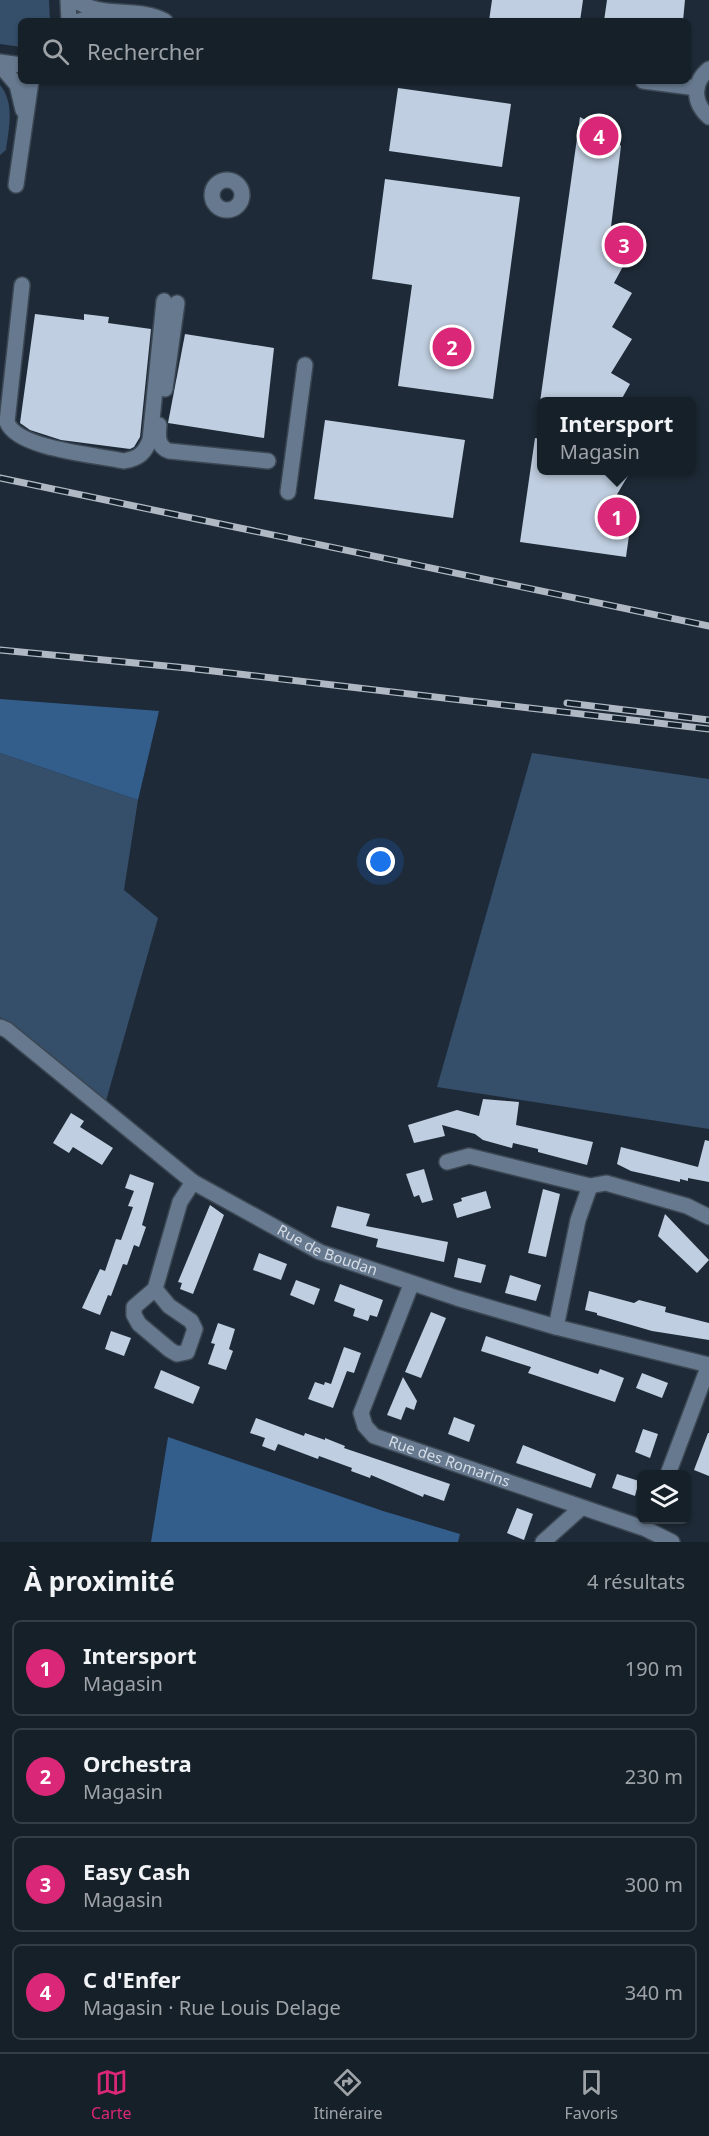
<!DOCTYPE html>
<html lang="fr">
<head>
<meta charset="utf-8">
<style>
  :root { --surface:#162029; --page:#1f2831; --text:#f1f3f6; --muted:#9ea3a8; --line:#353e46; --accent:#db2777 }
  body { margin:0; font-family:"Noto Sans",sans-serif; background:var(--page); color:var(--text) }
  .controls { position:absolute; right:18px; bottom:18px; display:grid; overflow:hidden; border-radius:9px; box-shadow:0 2px 4px #0004 }
  .controls button { width:54px; height:54px; display:grid; place-items:center; padding:0; border:0; border-bottom:2px solid var(--line); background:var(--surface); color:var(--text); font:30px sans-serif }
  .you { position:absolute; left:381px; top:862px; width:21px; height:21px; margin:-15px; border:4px solid #fff; border-radius:50%; background:#1a73e8; box-shadow:0 0 0 9px #1a73e833 }
  .badge { display:grid; place-items:center; width:39px; height:39px; border-radius:50%; background:var(--accent); color:#fff; font-size:20px; font-weight:700 }
  .pin { position:absolute; translate:-50% -50%; border:3px solid #fff; box-shadow:0 2px 6px #0006 }
  .popup { position:absolute; left:537px; top:397px; width:159px; height:78px; box-sizing:border-box; display:grid; place-content:center; border-radius:9px; background:var(--surface); filter:drop-shadow(0 2px 4px #0005); font-size:20px; white-space:nowrap; color:var(--muted) }
  .popup b { font-size:22px; color:var(--text) }
  .popup::after { content:''; position:absolute; left:50%; top:100%; margin-left:-12px; border:12px solid transparent; border-top-color:var(--surface) }
  .list { margin:0; padding:0; list-style:none }
  h2 { display:flex; justify-content:space-between; align-items:center; height:78px; margin:0; padding:0 24px; font-size:26px }
  h2 small { font-size:20px; font-weight:400; color:var(--muted) }
  .list li { display:grid; grid-template-columns:39px 1fr auto; gap:18px; align-items:center; box-sizing:border-box; height:96px; margin:0 12px 12px; padding:0 12px; border:2px solid var(--line); border-radius:9px }
  .list b { display:block; font-size:22px; white-space:nowrap }
  .list p { margin:0; font-size:20px; white-space:nowrap; color:var(--muted) }
  .list em { font-size:20px; font-style:normal; color:var(--muted) }
  .icon { flex:none; width:33px; height:33px; fill:none; stroke:currentColor; stroke-width:2; stroke-linecap:round; stroke-linejoin:round }
  .map { position:relative; flex:none; width:709px; height:1542px; overflow:hidden }
  .search { position:absolute; background:var(--surface); box-shadow:0 2px 4px #0004; left:18px; right:18px; top:18px; height:66px; display:flex; align-items:center; gap:15px; box-sizing:border-box; padding:0 21px; border-radius:9px; color:var(--muted); font-size:22px }
  .sheet { height:510px; background:var(--surface) }
  nav { display:flex; justify-content:space-around; align-items:center; box-sizing:border-box; height:84px; border-top:2px solid var(--line); background:var(--surface); font-size:16px; color:var(--muted) }
  nav a { display:grid; justify-items:center; gap:3px }
  nav .on { color:var(--accent) }
  .map>svg:first-child { display:block }
</style>
</head>
<body>
<div class="map">
<svg width="709" height="1542" viewBox="0 0 709 1542">
  <rect width="100%" height="100%" fill="#1e2a37"/>
  <g fill="#354e69">
    <polygon points="0,0 49,0 50,21 21,21 21,47 0,44"/>
    <path d="M0 85C15 103 9 128 6 150L0 155Z"/>
    <polygon points="0,753 138,800 124,890 158,918 104,1108 0,1017"/>
    <polygon points="532,753 709,779 709,1129 437,1087"/>
  </g>
  <g fill="#335e8c">
    <polygon points="0,699 159,711 138,800 0,753"/>
    <polygon points="168,1437 383,1511 460,1534 458,1542 151,1542"/>
  </g>
  <g fill="#bfcee0">
    <polygon points="492,0 583,0 580,21 489,21"/>
    <polygon points="607,0 685,0 683,21 604,21"/>
    <polygon points="398,88 511,104 502,167 389,151"/>
    <polygon points="580,117 612,135 621,146 610,235 633,248 614,283 632,293 612,327 632,339 611,373 630,384 620,402 540,402"/>
    <polygon points="385,179 520,197 493,399 398,386 412,285 372,279"/>
    <polygon points="35,314 84,320 84,314 109,317 108,323 151,329 140,437 134,447 130,449 61,440 30,430 20,423"/>
    <polygon points="185,334 274,348 264,438 168,423"/>
    <polygon points="325,420 465,440 453,518 314,499"/>
    <polygon points="535,438 542,439 542,471 622,471 629,474 609,508 631,521 626,557 520,542"/>
    <polygon points="483,1099 519,1102 516,1125 593,1142 587,1165 538,1152 538,1149 513,1143 512,1148 483,1140 475,1134 442,1125 445,1136 414,1143 408,1125 457,1110 479,1116"/>
    <polygon points="71,1113 84,1121 80,1127 113,1148 102,1165 73,1147 69,1153 53,1143"/>
    <polygon points="705,1140 709,1141 709,1182 688,1178 688,1181 680,1179 680,1182 631,1171 617,1164 621,1147 698,1167"/>
    <polygon points="424,1169 433,1200 422,1203 419,1195 414,1197 406,1174"/>
    <polygon points="130,1174 154,1183 142,1225 146,1227 139,1247 134,1245 127,1265 123,1264 111,1296 108,1295 100,1315 82,1308 100,1269 105,1271 116,1239 121,1240 133,1207 128,1206 134,1191 125,1188"/>
    <polygon points="543,1189 560,1194 546,1257 528,1253"/>
    <polygon points="486,1191 491,1208 457,1218 453,1204 462,1201 461,1198"/>
    <polygon points="210,1205 224,1215 193,1294 180,1289 182,1283 178,1282"/>
    <polygon points="337,1206 370,1214 366,1226 448,1242 444,1262 376,1247 378,1239 331,1227"/>
    <polygon points="665,1214 709,1260 697,1273 658,1236"/>
    <polygon points="259,1253 287,1264 281,1280 253,1270"/>
    <polygon points="458,1258 486,1265 481,1283 454,1277"/>
    <polygon points="510,1275 541,1285 536,1301 505,1293"/>
    <polygon points="296,1280 320,1289 314,1305 290,1295"/>
    <polygon points="340,1284 383,1300 377,1317 370,1315 368,1321 353,1316 355,1309 334,1301"/>
    <polygon points="589,1291 634,1303 639,1300 666,1307 665,1312 709,1323 709,1340 652,1331 597,1315 597,1313 585,1310"/>
    <polygon points="431,1312 446,1318 421,1378 405,1372"/>
    <polygon points="218,1323 235,1329 229,1349 233,1351 226,1370 208,1364 215,1344 211,1343"/>
    <polygon points="111,1331 131,1338 124,1356 105,1349"/>
    <polygon points="486,1336 598,1374 600,1369 624,1378 615,1402 528,1373 531,1367 481,1351"/>
    <polygon points="344,1347 361,1353 354,1373 347,1371 333,1408 308,1399 315,1382 324,1385 325,1382 331,1384"/>
    <polygon points="161,1370 200,1387 193,1404 154,1388"/>
    <polygon points="642,1373 668,1383 662,1398 636,1388"/>
    <polygon points="403,1377 417,1401 414,1410 406,1407 401,1420 387,1415"/>
    <polygon points="454,1417 475,1425 469,1442 448,1434"/>
    <polygon points="256,1418 304,1436 305,1433 325,1440 325,1438 345,1446 344,1448 450,1484 444,1501 424,1494 423,1497 371,1475 370,1478 351,1471 352,1468 319,1456 318,1459 278,1444 275,1451 262,1446 265,1438 250,1433"/>
    <polygon points="643,1429 658,1434 650,1458 635,1452"/>
    <polygon points="708,1433 709,1433 709,1476 694,1470"/>
    <polygon points="523,1445 596,1474 591,1488 516,1463"/>
    <polygon points="617,1474 639,1481 635,1496 612,1488"/>
    <polygon points="517,1508 533,1514 524,1540 507,1533"/>
  </g>
  <g fill="none" stroke-linecap="round" stroke-linejoin="round">
    <defs>
      <g id="minor">
        <polyline points="68,0 69,21"/>
        <path d="M75 0C101 19 138 6 165 21"/>
        <polyline points="79,21 94,17 108,19"/>
        <polyline points="0,62 21,65"/>
        <polyline points="0,65 17,85 23,110"/>
        <path d="M709 69C692 83 693 103 709 117"/>
        <polyline points="643,81 697,88"/>
        <circle cx="227" cy="195" r="15"/>
        <polyline points="16,185 31,81"/>
        <path d="M22 285 7 422C17 449 97 455 124 461 139 458 144 454 150 440L164 301"/>
        <polyline points="165,389 177,303"/>
        <path d="M159 425C158 435 157 447 169 451L268 461"/>
        <polyline points="288,492 305,365"/>
        <path id="s1" d="M0 1027 7 1030 193 1182 320 1252 457 1298 556 1327 709 1365"/>
        <polyline points="447,1162 469,1156 590,1186 606,1183 687,1206 709,1217"/>
        <path id="s2" d="M411 1285 361 1413 365 1426 374 1436 646 1529 672 1542"/>
        <polyline points="155,1289 169,1306 191,1321 195,1329 187,1352 177,1354 170,1350 139,1324 134,1315 134,1307 155,1289 180,1202 193,1182"/>
        <polyline points="556,1327 578,1220 590,1186"/>
        <polyline points="668,1474 709,1365"/>
        <polyline points="543,1542 581,1508"/>
      </g>
    </defs>
    <use href="#minor" stroke="#3b4753" stroke-width="18"/>
    <use href="#minor" stroke="#67798f" stroke-width="15"/>
    <defs>
      <g id="rail">
        <polyline points="0,478 709,626"/>
        <polyline points="0,650 187,668 709,729"/>
        <polyline points="567,703 709,720"/>
      </g>
    </defs>
    <use href="#rail" stroke="#b0b9c3" stroke-width="7"/>
    <use href="#rail" stroke="#15202d" stroke-width="4.5" stroke-dasharray="14" stroke-linecap="butt"/>
  </g>
  <g text-anchor="middle" stroke-width="6" stroke-linejoin="round" paint-order="stroke">
    <g font-size="15" fill="#d5dde6" stroke="#15202d">
      <text dy="5" stroke="none"><textPath href="#s1" startOffset="399">Rue de Boudan</textPath></text>
      <text dy="5" stroke="none"><textPath href="#s2" startOffset="244">Rue des Romarins</textPath></text>
    </g>
  </g>
</svg>
<div class="controls">
<button><svg class="icon" aria-label="layers" viewBox="0 0 24 24"><path d="M12 4l9 5-9 5-9-5zM3 14l9 5 9-5"/></svg></button>
</div>
<div class="you"></div>
<div class="pin badge" style="left:617px;top:517px">1</div>
<div class="popup"><b>Intersport</b>Magasin</div>
<div class="pin badge" style="left:452px;top:347px">2</div>
<div class="pin badge" style="left:624px;top:245px">3</div>
<div class="pin badge" style="left:599px;top:136px">4</div>
<div class="search"><svg class="icon" aria-label="search" viewBox="0 0 24 24"><circle cx="10" cy="10" r="6"/><path d="M15 15l6 6"/></svg>Rechercher</div>
</div>
<section class="sheet">
<h2>À proximité<small>4 résultats</small></h2>
<ul class="list">
<li><span class="badge">1</span><div><b>Intersport</b><p>Magasin</p></div><em>190 m</em></li>
<li><span class="badge">2</span><div><b>Orchestra</b><p>Magasin</p></div><em>230 m</em></li>
<li><span class="badge">3</span><div><b>Easy Cash</b><p>Magasin</p></div><em>300 m</em></li>
<li><span class="badge">4</span><div><b>C d'Enfer</b><p>Magasin · Rue Louis Delage</p></div><em>340 m</em></li>
</ul>
</section>
<nav>
<a class="on"><svg class="icon" aria-label="map" viewBox="0 0 24 24"><path d="M3 6l6-2 6 2 6-2v14l-6 2-6-2-6 2zM9 4v14M15 6v14"/></svg>Carte</a>
<a><svg class="icon" aria-label="directions" viewBox="0 0 24 24"><path d="M12 3l9 9-9 9-9-9zM9 14v-3h6M13 9l2 2-2 2"/></svg>Itinéraire</a>
<a><svg class="icon" aria-label="saved" viewBox="0 0 24 24"><path d="M7 4h10v16l-5-4-5 4z"/></svg>Favoris</a>
</nav>
</body>
</html>
